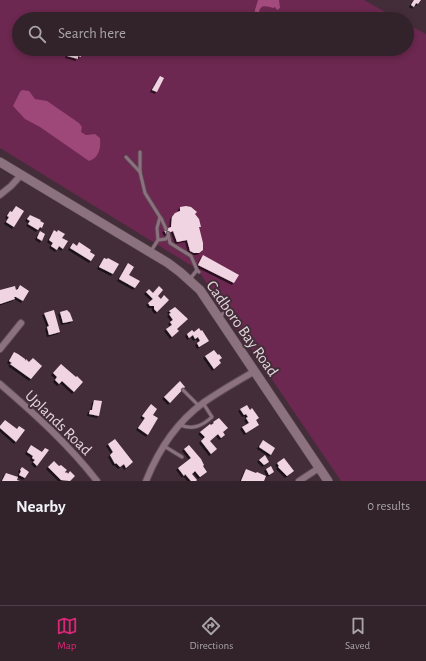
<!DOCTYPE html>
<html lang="en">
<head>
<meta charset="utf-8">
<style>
  :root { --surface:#32222a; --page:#3a2a32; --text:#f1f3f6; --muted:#a8a4a8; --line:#4d3f47; --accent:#db2777 }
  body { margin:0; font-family:"Alegreya Sans",sans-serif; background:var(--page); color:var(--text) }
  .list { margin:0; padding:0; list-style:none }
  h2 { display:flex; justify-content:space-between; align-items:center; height:52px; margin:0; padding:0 16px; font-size:17px }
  h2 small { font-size:13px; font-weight:400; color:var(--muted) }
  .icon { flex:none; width:22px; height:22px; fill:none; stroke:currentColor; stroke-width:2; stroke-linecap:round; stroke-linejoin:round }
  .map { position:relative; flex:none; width:426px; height:481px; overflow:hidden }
  .search { position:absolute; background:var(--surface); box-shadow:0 2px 6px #0003; left:12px; right:12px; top:12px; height:44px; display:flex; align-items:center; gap:10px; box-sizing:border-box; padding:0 14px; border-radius:22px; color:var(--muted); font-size:15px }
  .sheet { height:124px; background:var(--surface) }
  nav { display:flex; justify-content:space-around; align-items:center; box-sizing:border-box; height:56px; border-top:1px solid var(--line); background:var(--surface); font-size:11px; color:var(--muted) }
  nav a { display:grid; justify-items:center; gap:2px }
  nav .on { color:var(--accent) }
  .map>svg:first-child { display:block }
</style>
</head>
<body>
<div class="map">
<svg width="426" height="481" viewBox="0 0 426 481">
  <defs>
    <filter id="shadow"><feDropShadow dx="-2" dy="2" stdDeviation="0" flood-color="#0009"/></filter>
  </defs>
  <rect width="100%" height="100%" fill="#432d38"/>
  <polygon fill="#6c2850" points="0,0 364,0 398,19 19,19 19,49 407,49 407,24 426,34 426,481 341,481 197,269 0,148"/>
  <path fill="#9e4779" d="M22 90 29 91 35 99 47 101 79 123 82 127 81 132 86 135 95 134 100 138C101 148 99 158 89 161L40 127 25 119 13 106 20 92Z"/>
  <path fill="#a34b7d" d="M258 0H279L280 8 277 10 275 7 273 8C266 6 260 4 259 13L264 19H254L255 10Z"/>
  <g fill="#f1d4e2" filter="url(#shadow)">
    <polygon points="414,0 421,0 418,4 416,3 414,7 411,5"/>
    <polygon points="65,49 80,49 82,50 81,57 78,56 78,59 67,56 68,53 64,52"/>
    <polygon points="160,76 164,78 157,92 152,90"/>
    <polygon points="16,206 24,211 14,227 6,222 9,217 7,216 10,211 12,212"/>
    <polygon points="186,206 191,207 197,212 195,214 199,219 201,227 199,227 203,243 203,250 199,253 194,253 190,251 187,240 177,242 173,231 166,234 164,230 171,227 172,217 175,213 180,211 180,207"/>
    <polygon points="30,215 41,220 40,221 44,223 42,228 40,227 38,230 28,224 30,221 27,219"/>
    <polygon points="54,230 57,232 58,230 65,234 62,238 68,241 63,249 59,246 57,250 51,246 53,243 49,240"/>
    <polygon points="40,231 45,234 42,241 37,238"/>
    <polygon points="79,242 91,250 90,252 95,255 91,261 70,248 73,243 77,246"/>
    <polygon points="203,255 239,275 234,283 198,265"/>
    <polygon points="104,258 107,259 108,258 119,264 113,274 99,267"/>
    <polygon points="128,263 134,267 129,275 140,281 135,288 119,279"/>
    <polygon points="20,285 29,291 23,301 16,297 14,297 15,299 0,304 0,290 15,286 16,290 18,289"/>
    <polygon points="159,286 163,290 158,296 161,299 164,295 169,300 157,312 154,309 154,306 150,306 148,303 153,299 146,292 149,289 153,293"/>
    <polygon points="175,307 188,319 179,327 177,329 179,331 172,337 166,329 172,325 170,322 173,320 169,314 171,313 169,311"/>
    <polygon points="54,310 60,332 49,335 47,327 49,326 44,313"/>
    <polygon points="67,310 70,313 73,321 63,323 60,312"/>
    <polygon points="199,328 201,331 202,330 209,341 199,347 197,343 200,341 198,337 195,339 193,335 189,338 187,334 192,330 194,332"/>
    <polygon points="214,350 218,355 219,354 222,358 219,360 221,363 214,369 205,356"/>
    <polygon points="14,352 18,354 25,359 25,361 26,359 29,362 33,358 42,366 31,379 10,364 12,363 9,361"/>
    <polygon points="61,364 76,377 77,376 83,382 74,392 62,381 59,384 55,380 57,377 53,373"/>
    <polygon points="180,381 185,387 170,403 164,397"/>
    <polygon points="94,400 102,401 99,416 89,414 90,410 92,410"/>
    <polygon points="151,404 157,409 153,415 158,418 148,435 138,428 145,418 142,416"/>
    <polygon points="247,405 250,410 252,408 259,418 256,420 259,425 246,433 242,427 249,423 246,418 248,417 246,414 244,415 240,409"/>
    <polygon points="219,418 228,428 223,432 225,435 221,438 218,434 210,441 217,449 211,454 201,441 205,437 200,432 210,424 211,425 214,423 213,422"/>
    <polygon points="5,420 17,429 19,426 25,430 16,442 0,428 0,426"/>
    <polygon points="115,439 133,462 126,468 124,464 120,467 116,463 115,464 110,455 113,452 108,444"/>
    <polygon points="263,440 275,448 271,455 259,447"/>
    <polygon points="31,445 42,452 45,448 49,450 37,466 33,462 35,460 32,458 33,456 27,452"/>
    <polygon points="189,445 201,459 204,465 203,466 207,472 200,477 195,471 192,474 197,480 196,481 191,481 185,474 184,476 178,468 191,458 184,449"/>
    <polygon points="265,455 269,462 264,465 259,460"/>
    <polygon points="284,458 294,471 287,476 278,467 279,466 277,463"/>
    <polygon points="54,461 59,466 61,465 67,470 65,472 66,473 67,472 68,474 70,471 75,476 70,481 61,480 48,467"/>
    <polygon points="271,466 274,472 269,475 266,469"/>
    <polygon points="22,467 29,472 25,478 19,475 21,471 20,470"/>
    <polygon points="246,469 256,473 257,472 266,476 264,481 241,481"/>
    <polygon points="6,473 18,477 17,480 20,481 2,481"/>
  </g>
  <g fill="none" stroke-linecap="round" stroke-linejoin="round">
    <defs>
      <g id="service">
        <polyline points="140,152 140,172 145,193 160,217 157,228 158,240 151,251"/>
        <polyline points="126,157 140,172"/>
        <polyline points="161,218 166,229"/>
        <polyline points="168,233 170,243 191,256 197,270"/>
        <polyline points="158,240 166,239 168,236"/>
        <polyline points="190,279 197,270 199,272"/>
        <polyline points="220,316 226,311"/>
        <polyline points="183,390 199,406"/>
        <path d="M180 425C193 430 202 426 212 417L203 403"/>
        <polyline points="164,446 182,457"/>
      </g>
      <g id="minor">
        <polyline points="0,195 11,186 21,175"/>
        <polyline points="0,349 21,323"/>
        <path d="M0 384C35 414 69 445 97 481"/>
        <path d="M146 481C158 451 177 422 203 403 220 391 238 381 255 371"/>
        <polyline points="299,481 319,468"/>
      </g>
      <polyline id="secondary" points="0,162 168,263 180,272 200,290 328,481"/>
    </defs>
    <use href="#service" stroke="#5c4b54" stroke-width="4.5"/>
    <use href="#minor" stroke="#5c4b54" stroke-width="8"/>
    <use href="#secondary" stroke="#5c4b54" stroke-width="10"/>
    <use href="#service" stroke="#8b727e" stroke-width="3"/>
    <use href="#minor" stroke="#8b727e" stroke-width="6"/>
    <use href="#secondary" stroke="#8b727e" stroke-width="9"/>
  </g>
  <g text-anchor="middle" stroke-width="4" stroke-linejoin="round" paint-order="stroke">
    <g font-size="16" fill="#e3d5db" stroke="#432d38">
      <text transform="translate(243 328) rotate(55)" y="6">Cadboro Bay Road</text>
      <text transform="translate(59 422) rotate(44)" y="6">Uplands Road</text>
    </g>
  </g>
</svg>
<div class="search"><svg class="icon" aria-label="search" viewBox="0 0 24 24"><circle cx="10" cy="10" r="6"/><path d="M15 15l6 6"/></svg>Search here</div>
</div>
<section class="sheet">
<h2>Nearby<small>0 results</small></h2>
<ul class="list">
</ul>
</section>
<nav>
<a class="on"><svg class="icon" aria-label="map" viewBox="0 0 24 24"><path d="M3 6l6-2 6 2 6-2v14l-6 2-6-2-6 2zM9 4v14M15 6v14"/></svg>Map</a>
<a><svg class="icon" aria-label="directions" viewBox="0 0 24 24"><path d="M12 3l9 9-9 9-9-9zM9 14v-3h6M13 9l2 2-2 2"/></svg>Directions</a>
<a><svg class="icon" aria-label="saved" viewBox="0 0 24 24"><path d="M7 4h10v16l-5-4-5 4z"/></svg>Saved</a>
</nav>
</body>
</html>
